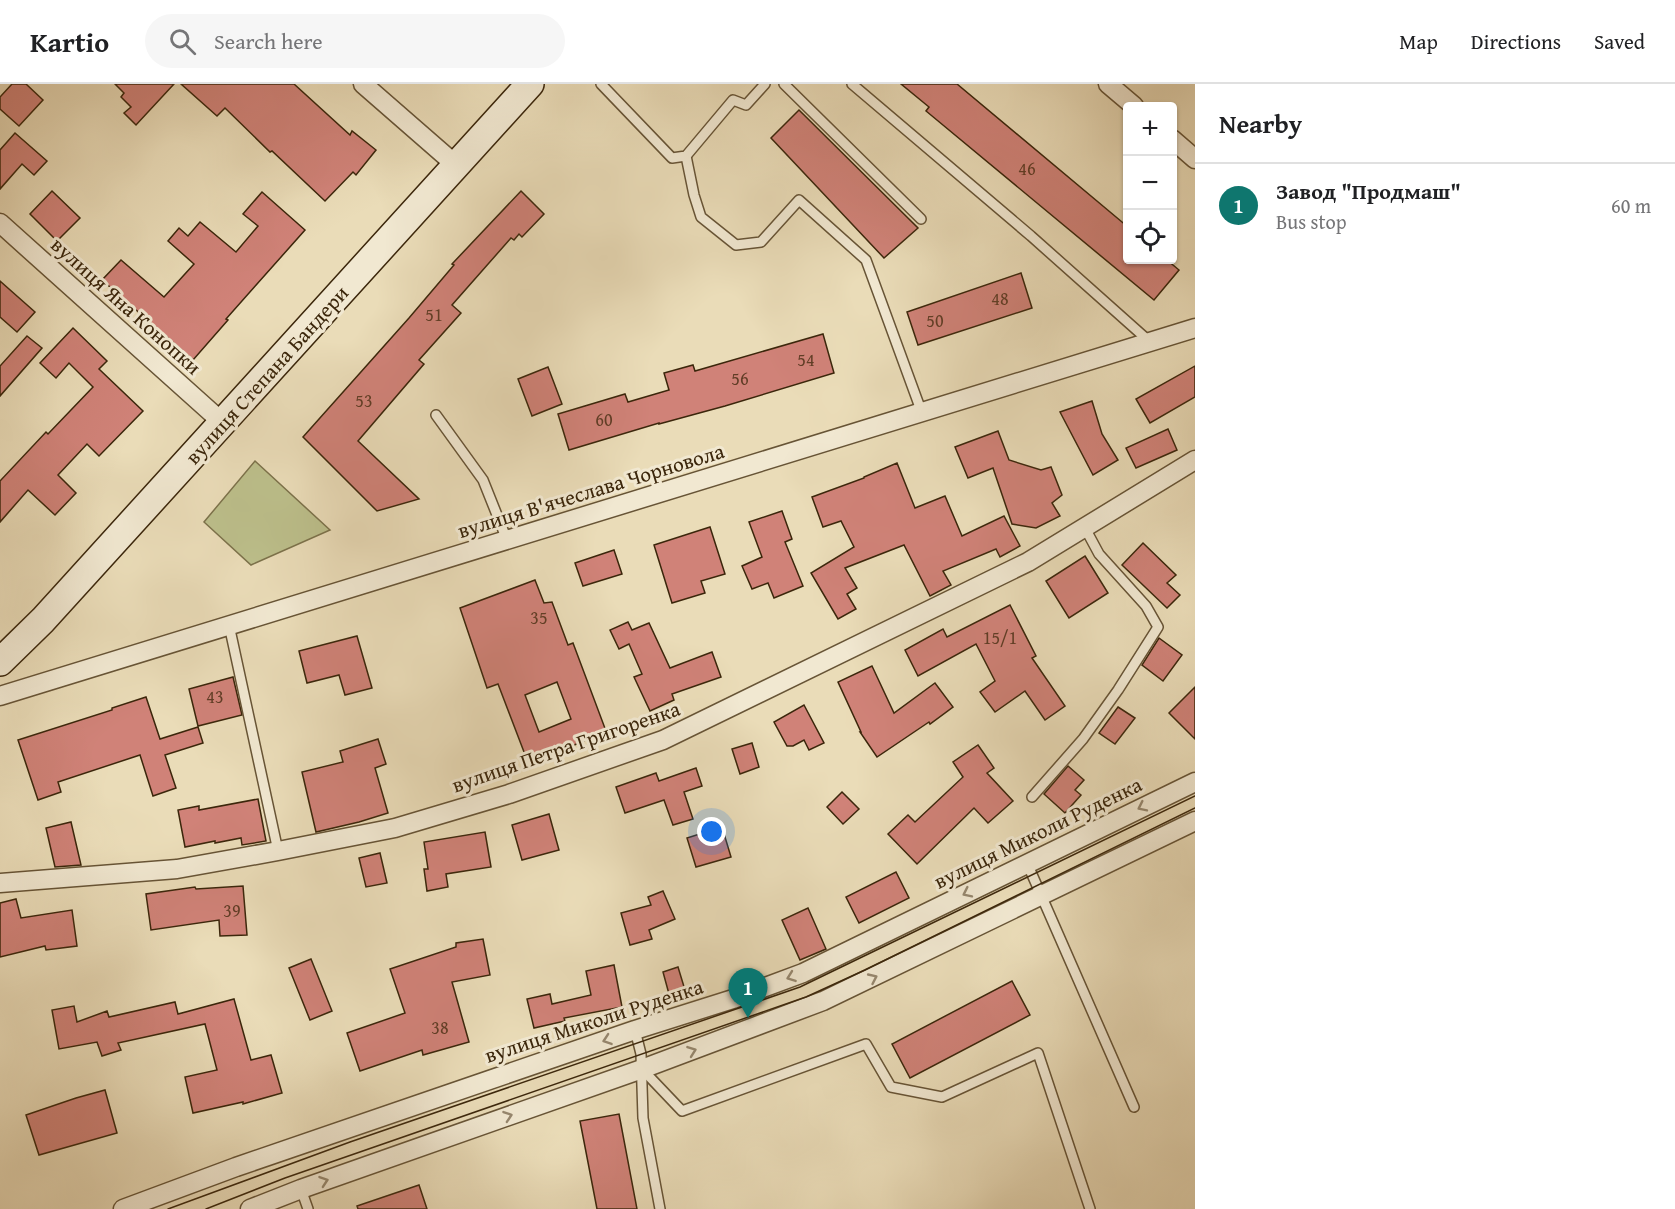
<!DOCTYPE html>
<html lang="en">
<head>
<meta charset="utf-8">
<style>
  :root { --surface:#fff; --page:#f6f6f6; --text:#202124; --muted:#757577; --line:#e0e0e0; --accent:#0f766e }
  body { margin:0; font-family:"Gentium Book Plus",serif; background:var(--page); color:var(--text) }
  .controls { position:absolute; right:18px; top:18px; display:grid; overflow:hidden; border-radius:6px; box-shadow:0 2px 4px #0004 }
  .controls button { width:54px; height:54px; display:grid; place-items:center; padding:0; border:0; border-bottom:2px solid var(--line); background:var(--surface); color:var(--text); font:30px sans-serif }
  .you { position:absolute; left:712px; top:748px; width:21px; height:21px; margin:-15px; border:4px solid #fff; border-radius:50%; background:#1a73e8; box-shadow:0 0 0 9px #1a73e833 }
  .badge { display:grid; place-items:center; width:39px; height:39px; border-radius:50%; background:var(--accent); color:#fff; font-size:20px; font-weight:700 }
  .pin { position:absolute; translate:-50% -50px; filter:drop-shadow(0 2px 3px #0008) }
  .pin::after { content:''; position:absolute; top:32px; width:21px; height:18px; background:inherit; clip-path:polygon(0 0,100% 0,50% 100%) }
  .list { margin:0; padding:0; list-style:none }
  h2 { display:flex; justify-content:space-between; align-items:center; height:78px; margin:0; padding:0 24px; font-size:26px }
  h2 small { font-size:20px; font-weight:400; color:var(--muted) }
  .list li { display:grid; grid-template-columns:39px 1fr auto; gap:18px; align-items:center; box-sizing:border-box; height:84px; padding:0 24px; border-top:2px solid var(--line) }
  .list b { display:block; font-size:22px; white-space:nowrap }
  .list p { margin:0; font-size:20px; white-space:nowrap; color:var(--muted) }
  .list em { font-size:20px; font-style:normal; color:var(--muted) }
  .icon { flex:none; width:33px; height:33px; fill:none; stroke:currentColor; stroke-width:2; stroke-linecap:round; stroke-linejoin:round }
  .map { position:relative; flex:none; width:1195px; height:1125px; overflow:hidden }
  header { display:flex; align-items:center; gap:36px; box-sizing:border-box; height:84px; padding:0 30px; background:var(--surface); border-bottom:2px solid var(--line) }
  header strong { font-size:28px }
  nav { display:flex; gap:33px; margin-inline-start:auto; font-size:21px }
  .search { width:420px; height:54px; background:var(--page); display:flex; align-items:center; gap:15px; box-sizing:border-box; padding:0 21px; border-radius:33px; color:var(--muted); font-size:22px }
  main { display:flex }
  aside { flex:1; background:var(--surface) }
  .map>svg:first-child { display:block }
</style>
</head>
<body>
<header>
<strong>Kartio</strong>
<div class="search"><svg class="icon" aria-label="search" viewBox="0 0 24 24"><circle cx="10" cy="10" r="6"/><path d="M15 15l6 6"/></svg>Search here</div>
<nav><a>Map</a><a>Directions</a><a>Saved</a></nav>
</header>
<main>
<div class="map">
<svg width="1195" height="1125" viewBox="0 0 1195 1125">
  <rect width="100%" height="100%" fill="#eadcb8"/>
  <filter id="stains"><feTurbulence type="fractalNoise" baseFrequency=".00333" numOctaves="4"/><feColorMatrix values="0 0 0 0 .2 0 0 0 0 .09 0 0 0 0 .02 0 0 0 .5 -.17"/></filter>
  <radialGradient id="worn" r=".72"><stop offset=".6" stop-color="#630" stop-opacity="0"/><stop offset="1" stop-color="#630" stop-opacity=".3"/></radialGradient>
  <polygon fill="#bcbf8b" stroke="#7c724b" stroke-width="1.5" points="255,377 330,446 251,481 204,438"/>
  <g fill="#d08278" stroke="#3b260b" stroke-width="1.5" fill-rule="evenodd">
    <polygon points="12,0 26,0 43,16 19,42 0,25 0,13"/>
    <polygon points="115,0 174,0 136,41 124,29 131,23 121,13 124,9"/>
    <polygon points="181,0 294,0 350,51 352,47 376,66 356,91 353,88 325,117 272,67 270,68 225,24 217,32"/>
    <polygon points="901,0 957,0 1128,143 1128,176 1167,176 1179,186 1154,216 926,27 929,23"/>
    <polygon points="799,26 918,144 884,174 771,54"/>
    <polygon points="15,49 47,77 34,91 22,80 0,105 0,66"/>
    <polygon points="52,107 80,134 57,157 30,130"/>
    <polygon points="521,107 544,130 522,153 519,150 514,156 511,154 452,221 461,229 419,276 424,280 358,357 419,415 377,427 303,353 409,234 454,181 452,180"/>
    <polygon points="262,108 305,146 226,235 228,236 193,276 102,196 121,176 164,213 194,180 168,157 179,144 188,152 200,138 236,168 258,142 243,130"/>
    <polygon points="1021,189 1032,224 918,261 907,228"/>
    <polygon points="0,197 35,228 17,248 0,233"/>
    <polygon points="73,244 107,277 99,285 143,327 99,372 87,360 58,391 76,409 55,431 28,406 0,438 0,397 46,348 48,350 93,303 69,279 56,294 40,279"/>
    <polygon points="823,250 834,289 725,322 659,340 659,339 569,366 558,330 625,310 628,318 669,306 664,289 693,281 695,287"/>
    <polygon points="27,252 42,264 0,312 0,282"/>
    <polygon points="1195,282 1195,313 1150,339 1136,315"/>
    <polygon points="548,283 562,320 532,332 518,295"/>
    <polygon points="1092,317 1102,350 1118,376 1093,391 1060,328"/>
    <polygon points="1168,345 1177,366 1136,384 1126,364"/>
    <polygon points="998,347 1009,376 1041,386 1051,383 1062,411 1052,419 1060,432 1036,444 1012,440 993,384 968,394 955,363"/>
    <polygon points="897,379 915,424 945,412 962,452 1004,432 1020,462 1000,473 996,465 943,487 951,501 930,512 904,461 845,484 857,504 847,510 856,525 838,535 811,489 854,463 841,437 823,443 812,413 864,394 864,393"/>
    <polygon points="782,427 792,455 785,458 803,502 774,514 768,499 752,505 742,482 762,473 749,438"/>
    <polygon points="710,443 725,490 701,497 705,509 672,519 654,461"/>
    <polygon points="1143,459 1176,491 1167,499 1180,511 1167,524 1122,481"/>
    <polygon points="614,466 622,490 583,502 575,479"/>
    <polygon points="1085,472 1108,509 1069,534 1046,497"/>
    <path d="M535 496 544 519 552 518 568 561 573 559 606 647 529 681 498 600 487 604 460 524ZM557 598 571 635 539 648 525 611Z"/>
    <polygon points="1010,521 1036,572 1032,574 1065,622 1045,636 1025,607 995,628 980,608 995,597 976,560 918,592 905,566 943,545 947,553"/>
    <polygon points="628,538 632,546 649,539 670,584 712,568 721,593 672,610 674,616 650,627 634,593 642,590 629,560 619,565 610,546"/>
    <polygon points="357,552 372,604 345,611 339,591 307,599 299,567"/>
    <polygon points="1159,554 1182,571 1163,597 1142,581"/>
    <polygon points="872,582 894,629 935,599 953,623 930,640 929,638 877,673 860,648 861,648 838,598"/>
    <polygon points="233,593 242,631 198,642 189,605"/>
    <polygon points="1195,603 1195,655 1169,629"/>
    <polygon points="146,613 160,655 198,643 203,659 165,671 176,704 153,712 140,671 58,698 61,708 38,716 18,656 112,626 112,624"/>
    <polygon points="804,621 824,659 809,666 804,656 793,662 787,662 774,638"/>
    <polygon points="1118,623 1135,634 1115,660 1099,649"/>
    <polygon points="378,655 386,680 375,684 388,729 359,738 316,748 302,688 343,678 340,667"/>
    <polygon points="752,659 759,683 740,690 732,665"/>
    <polygon points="978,661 994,684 987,689 1013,717 988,739 974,724 917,780 888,750 908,731 915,738 963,693 953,678"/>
    <polygon points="1068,682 1084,696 1075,706 1081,711 1065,729 1044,710"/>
    <polygon points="696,684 702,702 684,708 693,735 673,741 664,716 625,729 616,703 656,689 659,697"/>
    <polygon points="842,708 859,725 843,740 827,723"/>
    <polygon points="258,715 266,757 242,761 241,754 215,759 215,757 185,763 178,726 199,722 199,726"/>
    <polygon points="549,730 559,766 522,776 512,741"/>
    <polygon points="71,738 81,781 55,783 46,744"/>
    <polygon points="722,743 731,773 696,783 687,754"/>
    <polygon points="485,748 491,783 446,790 448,803 427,807 424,785 428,785 424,758"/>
    <polygon points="380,769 387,799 366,803 359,774"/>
    <polygon points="896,788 909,814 859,839 846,813"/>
    <polygon points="243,802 247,851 220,852 219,836 151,846 146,810 195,803 196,805"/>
    <polygon points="663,807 675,835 649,846 652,855 630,861 621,829 651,821 648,813"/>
    <polygon points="16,815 21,834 72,826 77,862 46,866 45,862 0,873 0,819"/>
    <polygon points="808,824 826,865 800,876 782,836"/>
    <polygon points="483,855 490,891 452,898 469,958 423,971 422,966 360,987 347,949 405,929 390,885 456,863 456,859"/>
    <polygon points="311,875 332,927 310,936 289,884"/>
    <polygon points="614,881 622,923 564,934 565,937 534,944 527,915 550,910 552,920 591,911 586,887"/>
    <polygon points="678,883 685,906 669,910 663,888"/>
    <polygon points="1012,897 1030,931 910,994 892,960"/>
    <polygon points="234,915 251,976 271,971 282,1009 243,1020 243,1018 193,1029 185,993 217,986 205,940 118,959 121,966 102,972 97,958 59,965 52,926 74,922 77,938 107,927 109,933 175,918 178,930"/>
    <polygon points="105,1006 117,1049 39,1071 26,1031 76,1014"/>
    <polygon points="619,1030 637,1125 597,1125 580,1037"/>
    <polygon points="419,1101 427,1125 358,1125 357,1122"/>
  </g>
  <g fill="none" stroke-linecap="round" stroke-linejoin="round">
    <defs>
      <g id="lane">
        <polyline points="601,0 672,74 686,72 733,16 746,21 765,0"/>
        <polyline points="784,0 921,135"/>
        <polyline points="852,0 1031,152 1150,258"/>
        <polyline points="686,72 694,111 701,133 736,161 761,158 799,116 866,176 922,329"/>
        <polyline points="436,331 483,396 507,456"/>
        <polyline points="229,541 278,767"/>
        <polyline points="1032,713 1083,655 1118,606 1158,543 1146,522 1099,470 1085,444"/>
        <polyline points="1027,779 1134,1023"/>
        <polyline points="635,946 641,970 643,1034 660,1125"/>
        <polyline points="642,985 682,1027 866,960 891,1003 942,1013 1038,969 1090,1125"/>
        <polyline points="301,1105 308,1125"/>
      </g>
      <g id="street">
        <polyline points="363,0 457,82"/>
        <polyline points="1108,0 1134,22"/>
        <polyline points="1172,55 1195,75"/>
        <polyline points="0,139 223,339"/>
        <polyline points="0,612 1195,244"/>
        <polyline points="0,799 177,785 278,767 395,744 509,710 663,656 1028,478 1195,376"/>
        <polyline points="123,1125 236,1083 635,946 733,915 803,889 1195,698"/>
        <polyline points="250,1125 301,1105 642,985 823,917 1195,737"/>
      </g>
      <polyline id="secondary" points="0,578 43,536 530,0"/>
    </defs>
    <use href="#lane" stroke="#675436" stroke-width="12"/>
    <use href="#street" stroke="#675436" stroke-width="21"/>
    <use href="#secondary" stroke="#3b260b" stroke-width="30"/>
    <use href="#lane" stroke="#f1e8d1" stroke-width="9"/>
    <use href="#street" stroke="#f1e8d1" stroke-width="18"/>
    <use href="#secondary" stroke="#f1e8d1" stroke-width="27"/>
    <g stroke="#3b260b" stroke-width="1.5">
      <polyline points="168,1125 350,1058 800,903 1195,712"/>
      <polyline points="206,1125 285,1094 806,913 865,886 1195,724"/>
    </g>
  </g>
  <defs><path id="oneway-chevron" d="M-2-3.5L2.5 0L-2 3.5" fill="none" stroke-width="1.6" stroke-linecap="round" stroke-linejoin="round" transform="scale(1.5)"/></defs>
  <g stroke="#96876e">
    <use href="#oneway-chevron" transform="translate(1142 723) rotate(154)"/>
    <use href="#oneway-chevron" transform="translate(967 809) rotate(154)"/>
    <use href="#oneway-chevron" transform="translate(791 893) rotate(160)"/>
    <use href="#oneway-chevron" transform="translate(873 894) rotate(-25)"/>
    <use href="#oneway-chevron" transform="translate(607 956) rotate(161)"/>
    <use href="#oneway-chevron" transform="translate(692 967) rotate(-20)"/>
    <use href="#oneway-chevron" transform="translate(508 1032) rotate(-19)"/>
    <use href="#oneway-chevron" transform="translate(324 1097) rotate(-19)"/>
  </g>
  <g text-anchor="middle" stroke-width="6" stroke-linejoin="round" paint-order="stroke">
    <g font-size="18" fill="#603d26">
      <text x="1027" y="91">46</text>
      <text x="1000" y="221">48</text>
      <text x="434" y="237">51</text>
      <text x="935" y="243">50</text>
      <text x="806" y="282">54</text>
      <text x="740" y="301">56</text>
      <text x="364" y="323">53</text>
      <text x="604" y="342">60</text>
      <text x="539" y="540">35</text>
      <text x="1000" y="560">15/1</text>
      <text x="215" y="619">43</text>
      <text x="232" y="833">39</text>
      <text x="440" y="950">38</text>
    </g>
    <g font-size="21" fill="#3b260b" stroke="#f1e8d1">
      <text transform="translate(126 222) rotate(42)" y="7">вулиця Яна Конопки</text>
      <text transform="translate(267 291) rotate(-48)" y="7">вулиця Степана Бандери</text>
      <text transform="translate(591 407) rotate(-17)" y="7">вулиця В'ячеслава Чорновола</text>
      <text transform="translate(566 663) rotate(-19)" y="7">вулиця Петра Григоренка</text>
      <text transform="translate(1038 749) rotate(-26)" y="7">вулиця Миколи Руденка</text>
      <text transform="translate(594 937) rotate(-18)" y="7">вулиця Миколи Руденка</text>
    </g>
  </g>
  <rect width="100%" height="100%" filter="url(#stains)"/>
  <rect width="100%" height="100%" fill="url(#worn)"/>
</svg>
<div class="controls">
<button>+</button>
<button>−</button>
<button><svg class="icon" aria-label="locate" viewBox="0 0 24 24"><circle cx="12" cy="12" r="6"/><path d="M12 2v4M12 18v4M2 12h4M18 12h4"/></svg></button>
</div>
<div class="you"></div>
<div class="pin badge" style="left:748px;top:934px">1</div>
</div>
<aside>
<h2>Nearby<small></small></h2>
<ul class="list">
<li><span class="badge">1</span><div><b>Завод &quot;Продмаш&quot;</b><p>Bus stop</p></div><em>60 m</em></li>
</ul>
</aside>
</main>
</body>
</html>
